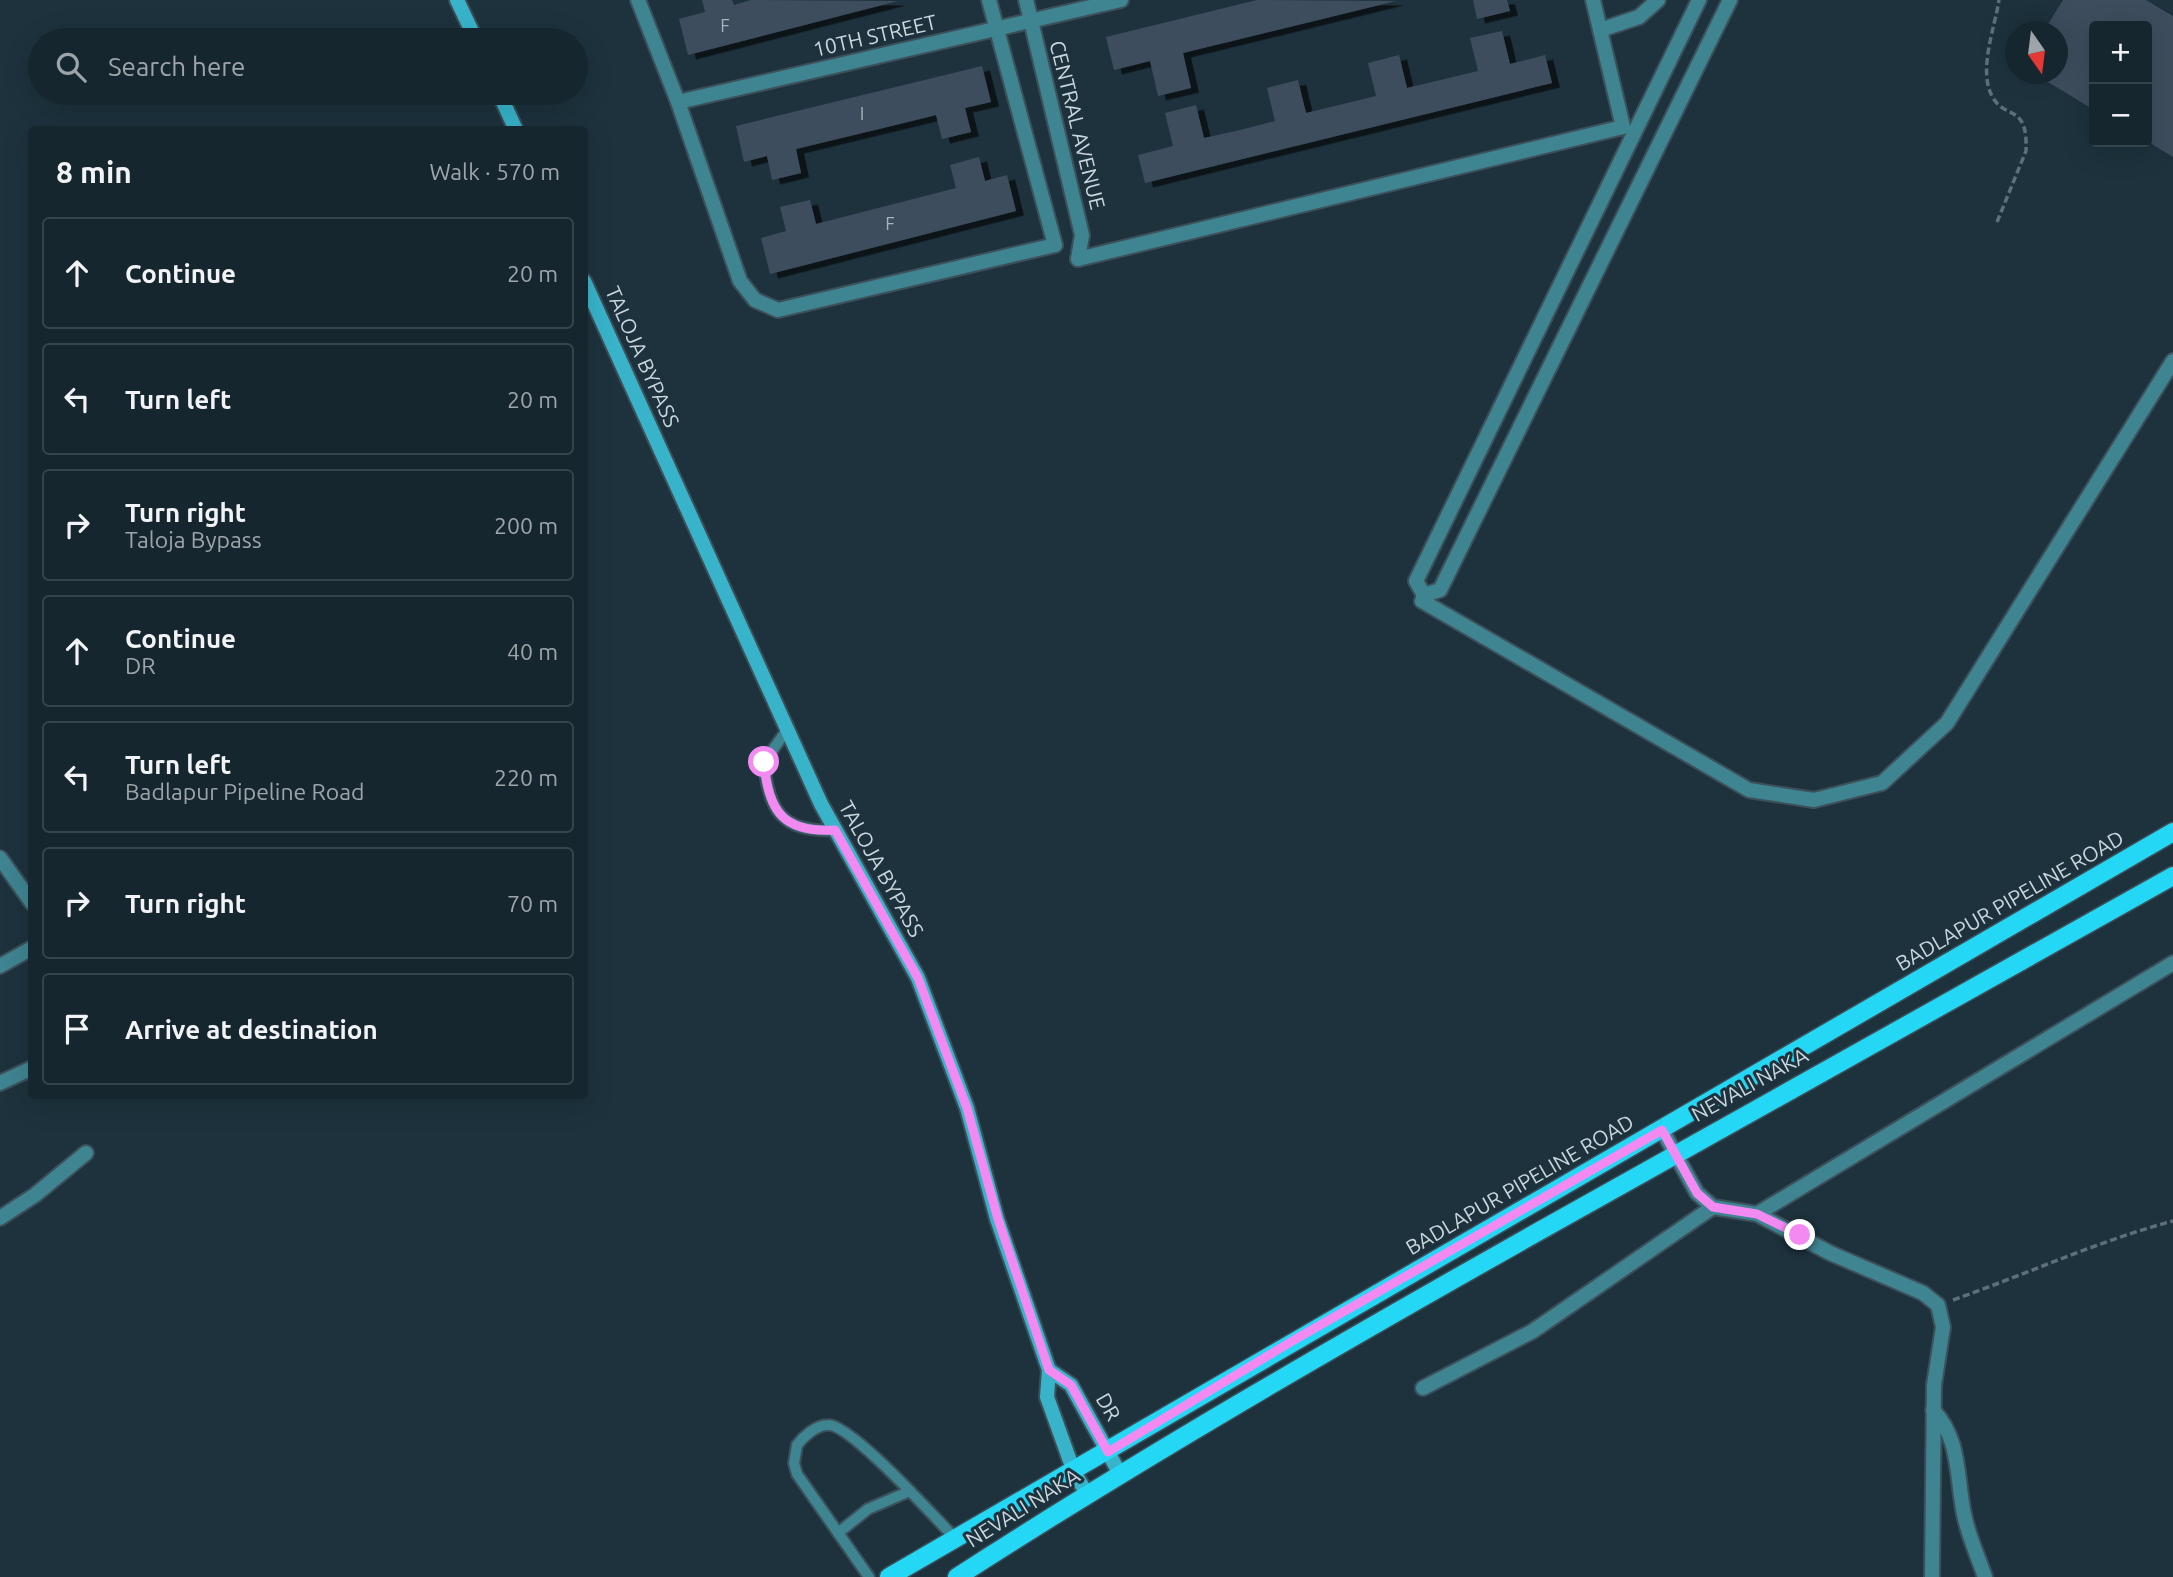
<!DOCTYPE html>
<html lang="en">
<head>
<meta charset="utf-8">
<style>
  :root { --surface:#16262e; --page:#1f2e36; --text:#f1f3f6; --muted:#9ea5aa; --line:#35434a }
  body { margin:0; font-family:Ubuntu,sans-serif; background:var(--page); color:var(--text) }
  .controls { position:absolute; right:21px; top:21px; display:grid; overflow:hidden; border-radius:7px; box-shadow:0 7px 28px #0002 }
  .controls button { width:63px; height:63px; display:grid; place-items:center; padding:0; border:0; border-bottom:2px solid var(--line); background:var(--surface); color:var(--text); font:35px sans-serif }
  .compass { position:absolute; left:2005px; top:21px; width:63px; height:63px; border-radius:50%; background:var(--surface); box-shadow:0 7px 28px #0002; rotate:166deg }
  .stop { position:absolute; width:21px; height:21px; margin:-16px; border:5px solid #f28af2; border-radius:50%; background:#fff }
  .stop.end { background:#f28af2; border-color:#fff; box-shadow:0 2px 7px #0008 }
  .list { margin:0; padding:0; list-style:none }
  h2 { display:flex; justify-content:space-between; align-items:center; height:91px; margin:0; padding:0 28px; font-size:30px }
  h2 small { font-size:23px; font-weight:400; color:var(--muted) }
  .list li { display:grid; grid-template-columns:46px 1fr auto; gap:21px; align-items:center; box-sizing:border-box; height:112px; margin:0 14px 14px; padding:0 14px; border:2px solid var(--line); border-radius:7px }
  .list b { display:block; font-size:26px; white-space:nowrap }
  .list p { margin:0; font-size:23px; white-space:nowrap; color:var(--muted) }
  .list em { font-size:23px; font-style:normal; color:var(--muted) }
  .icon { flex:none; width:38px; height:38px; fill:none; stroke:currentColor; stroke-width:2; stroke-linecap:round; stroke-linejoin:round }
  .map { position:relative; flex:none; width:2173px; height:1577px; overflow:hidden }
  .search { position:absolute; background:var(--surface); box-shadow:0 7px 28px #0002; left:28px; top:28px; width:560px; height:77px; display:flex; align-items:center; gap:18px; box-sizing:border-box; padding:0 24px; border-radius:38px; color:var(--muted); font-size:26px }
  .panel { position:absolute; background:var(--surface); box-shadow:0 7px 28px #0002; left:28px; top:126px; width:560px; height:973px; border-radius:7px }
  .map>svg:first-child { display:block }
</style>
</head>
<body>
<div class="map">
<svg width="2173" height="1577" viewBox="0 0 2173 1577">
  <defs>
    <filter id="shadow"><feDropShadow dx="8" dy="4.5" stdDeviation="0" flood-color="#0009"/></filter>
  </defs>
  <rect width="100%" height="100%" fill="#1d323d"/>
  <g fill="#3e4d5d" filter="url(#shadow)">
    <polygon points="702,0 732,0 734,5 751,0 898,1 688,55 679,19 705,12"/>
    <polygon points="1257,0 1396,1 1183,53 1191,88 1158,96 1150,61 1114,70 1106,37"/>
    <polygon points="1473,0 1507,0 1510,11 1477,19"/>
    <polygon points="2063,0 2146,0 2173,16 2173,157 2147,141 2147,26 2094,26 2094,110 2035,74 2058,74 2058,32 2043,32"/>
    <polygon points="1502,31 1510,64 1545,55 1552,83 1145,183 1138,155 1173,146 1165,113 1196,105 1204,138 1240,130 1275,121 1267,88 1298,80 1306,113 1376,96 1368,63 1399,55 1407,88 1478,71 1470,38"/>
    <polygon points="982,66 991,102 965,108 971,132 942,139 936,115 908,122 796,149 801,173 772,180 767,156 744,162 736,126"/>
    <polygon points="979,157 985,181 1007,175 1016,211 770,274 761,238 786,231 780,207 810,200 816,224 956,188 950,165"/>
  </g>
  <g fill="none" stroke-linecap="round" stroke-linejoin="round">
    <defs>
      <g id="service">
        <path d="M787 730 764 762C768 811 783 833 835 830"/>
        <polyline points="838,1533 868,1509 910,1491"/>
        <path d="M869 1577 797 1474 794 1463 797 1445C804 1436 816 1425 828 1425 851 1424 936 1519 956 1539"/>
      </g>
      <g id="minor">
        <polyline points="638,0 678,102 740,281 755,300 778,310 1055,245"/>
        <polyline points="989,0 1055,245"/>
        <polyline points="1026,0 1082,235 1078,259"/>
        <polyline points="1699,0 1416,581 1424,595 1440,590 1730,0"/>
        <polyline points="1600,30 1639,17 1658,0"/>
        <polyline points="678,102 1121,0"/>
        <polyline points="1078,259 1623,127 1593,0"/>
        <polyline points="1424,595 1422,601 1749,790 1814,800 1882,783 1947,723 2173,361"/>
        <polyline points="0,858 32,903"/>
        <polyline points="0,966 32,948"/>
        <polyline points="0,1083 32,1068"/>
        <polyline points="0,1218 35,1195 86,1153"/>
        <polyline points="1423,1388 1533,1331 1713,1207"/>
        <path d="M1933 1410C1961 1440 1956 1476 1964 1514 1968 1535 1978 1557 1985 1577"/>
      </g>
      <g id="tertiary">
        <polyline points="1662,1130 1697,1193 1713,1207 1757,1214 1830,1253 1923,1293 1938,1305 1943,1327 1934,1385 1932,1577"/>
        <polyline points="1757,1214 2173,963"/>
      </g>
      <g id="secondary">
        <polyline points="457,0 476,40"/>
        <polyline points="499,93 516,130"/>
        <polyline points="584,281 821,804 918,978 967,1108 997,1219 1049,1370 1047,1397 1074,1472 1087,1494"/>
        <polyline points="1049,1370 1071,1385 1120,1474"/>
      </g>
      <g id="primary">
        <polyline points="889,1577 2173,832"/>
        <path d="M957 1577C1143 1457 1334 1347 1527 1238 1741 1116 1957 996 2173 876"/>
      </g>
    </defs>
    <use href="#service" stroke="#3c505a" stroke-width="14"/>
    <use href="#minor" stroke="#3c505a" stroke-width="18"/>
    <use href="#tertiary" stroke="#3c505a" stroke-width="18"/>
    <use href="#secondary" stroke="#3c505a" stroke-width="18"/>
    <use href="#primary" stroke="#3c505a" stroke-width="21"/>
    <g stroke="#5d6f79" stroke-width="3.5" stroke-dasharray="7 3.5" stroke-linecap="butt">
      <path d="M1997 222 2026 151C2028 102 2005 121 1992 96 1978 70 1995 27 1999 0"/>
      <path d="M1953 1300C2027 1274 2098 1241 2173 1221"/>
    </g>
    <use href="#service" stroke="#3f8491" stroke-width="10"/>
    <use href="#minor" stroke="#3f8491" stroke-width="14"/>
    <use href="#tertiary" stroke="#3f8491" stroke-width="14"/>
    <use href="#secondary" stroke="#38b3ca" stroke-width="14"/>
    <use href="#primary" stroke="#24d8f5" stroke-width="18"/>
  </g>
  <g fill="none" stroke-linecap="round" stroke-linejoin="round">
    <path stroke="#f28af2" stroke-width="9" d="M764 762C768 812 784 833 835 830L918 978 967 1108 998 1219 1049 1370 1071 1385 1108 1452 1294 1340 1662 1130 1697 1193 1713 1207 1757 1214 1800 1235"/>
  </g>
  <g text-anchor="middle" stroke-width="6" stroke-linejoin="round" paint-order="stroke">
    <g font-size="18" fill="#a7b4be">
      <text x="725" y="32">F</text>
      <text x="862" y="120">I</text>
      <text x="890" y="230">F</text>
    </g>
    <g font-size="21" fill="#cad7de" stroke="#1d323d">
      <text transform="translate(875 36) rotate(-13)" y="7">10TH STREET</text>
      <text transform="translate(1077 125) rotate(76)" y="7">CENTRAL AVENUE</text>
      <text transform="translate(642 357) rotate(66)" y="7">TALOJA BYPASS</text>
      <text transform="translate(881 869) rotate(61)" y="7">TALOJA BYPASS</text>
      <text transform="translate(2010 901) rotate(-30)" y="7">BADLAPUR PIPELINE ROAD</text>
      <text transform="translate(1750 1085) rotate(-29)" y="7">NEVALI NAKA</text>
      <text transform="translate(1520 1185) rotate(-30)" y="7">BADLAPUR PIPELINE ROAD</text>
      <text transform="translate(1108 1407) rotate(60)" y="7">DR</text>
      <text transform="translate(1023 1508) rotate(-32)" y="7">NEVALI NAKA</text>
    </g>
  </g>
</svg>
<div class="controls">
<button>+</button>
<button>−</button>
</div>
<svg class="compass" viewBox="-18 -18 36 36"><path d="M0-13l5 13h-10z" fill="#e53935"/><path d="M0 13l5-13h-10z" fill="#9ea5aa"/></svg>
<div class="stop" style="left:764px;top:762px"></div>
<div class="stop end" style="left:1800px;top:1235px"></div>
<div class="search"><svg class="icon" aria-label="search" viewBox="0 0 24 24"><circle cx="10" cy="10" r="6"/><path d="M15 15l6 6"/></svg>Search here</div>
<section class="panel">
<h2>8 min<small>Walk · 570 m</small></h2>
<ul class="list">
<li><svg class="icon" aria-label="ahead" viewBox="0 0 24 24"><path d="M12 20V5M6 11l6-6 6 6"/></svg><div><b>Continue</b></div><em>20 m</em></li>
<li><svg class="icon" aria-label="left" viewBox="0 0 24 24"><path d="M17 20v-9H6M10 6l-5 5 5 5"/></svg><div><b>Turn left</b></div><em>20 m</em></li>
<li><svg class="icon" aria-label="right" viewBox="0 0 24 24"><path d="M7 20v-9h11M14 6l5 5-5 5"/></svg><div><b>Turn right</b><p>Taloja Bypass</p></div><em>200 m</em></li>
<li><svg class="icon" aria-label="ahead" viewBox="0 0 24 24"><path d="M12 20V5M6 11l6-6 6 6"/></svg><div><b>Continue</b><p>DR</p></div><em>40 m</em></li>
<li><svg class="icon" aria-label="left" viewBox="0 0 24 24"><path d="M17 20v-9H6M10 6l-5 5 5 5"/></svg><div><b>Turn left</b><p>Badlapur Pipeline Road</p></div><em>220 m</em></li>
<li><svg class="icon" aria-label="right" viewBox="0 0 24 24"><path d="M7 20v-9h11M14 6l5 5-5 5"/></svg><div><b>Turn right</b></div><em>70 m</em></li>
<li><svg class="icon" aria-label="arrive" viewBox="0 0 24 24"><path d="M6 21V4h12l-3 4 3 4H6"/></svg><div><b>Arrive at destination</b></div></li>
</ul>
</section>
</div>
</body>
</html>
